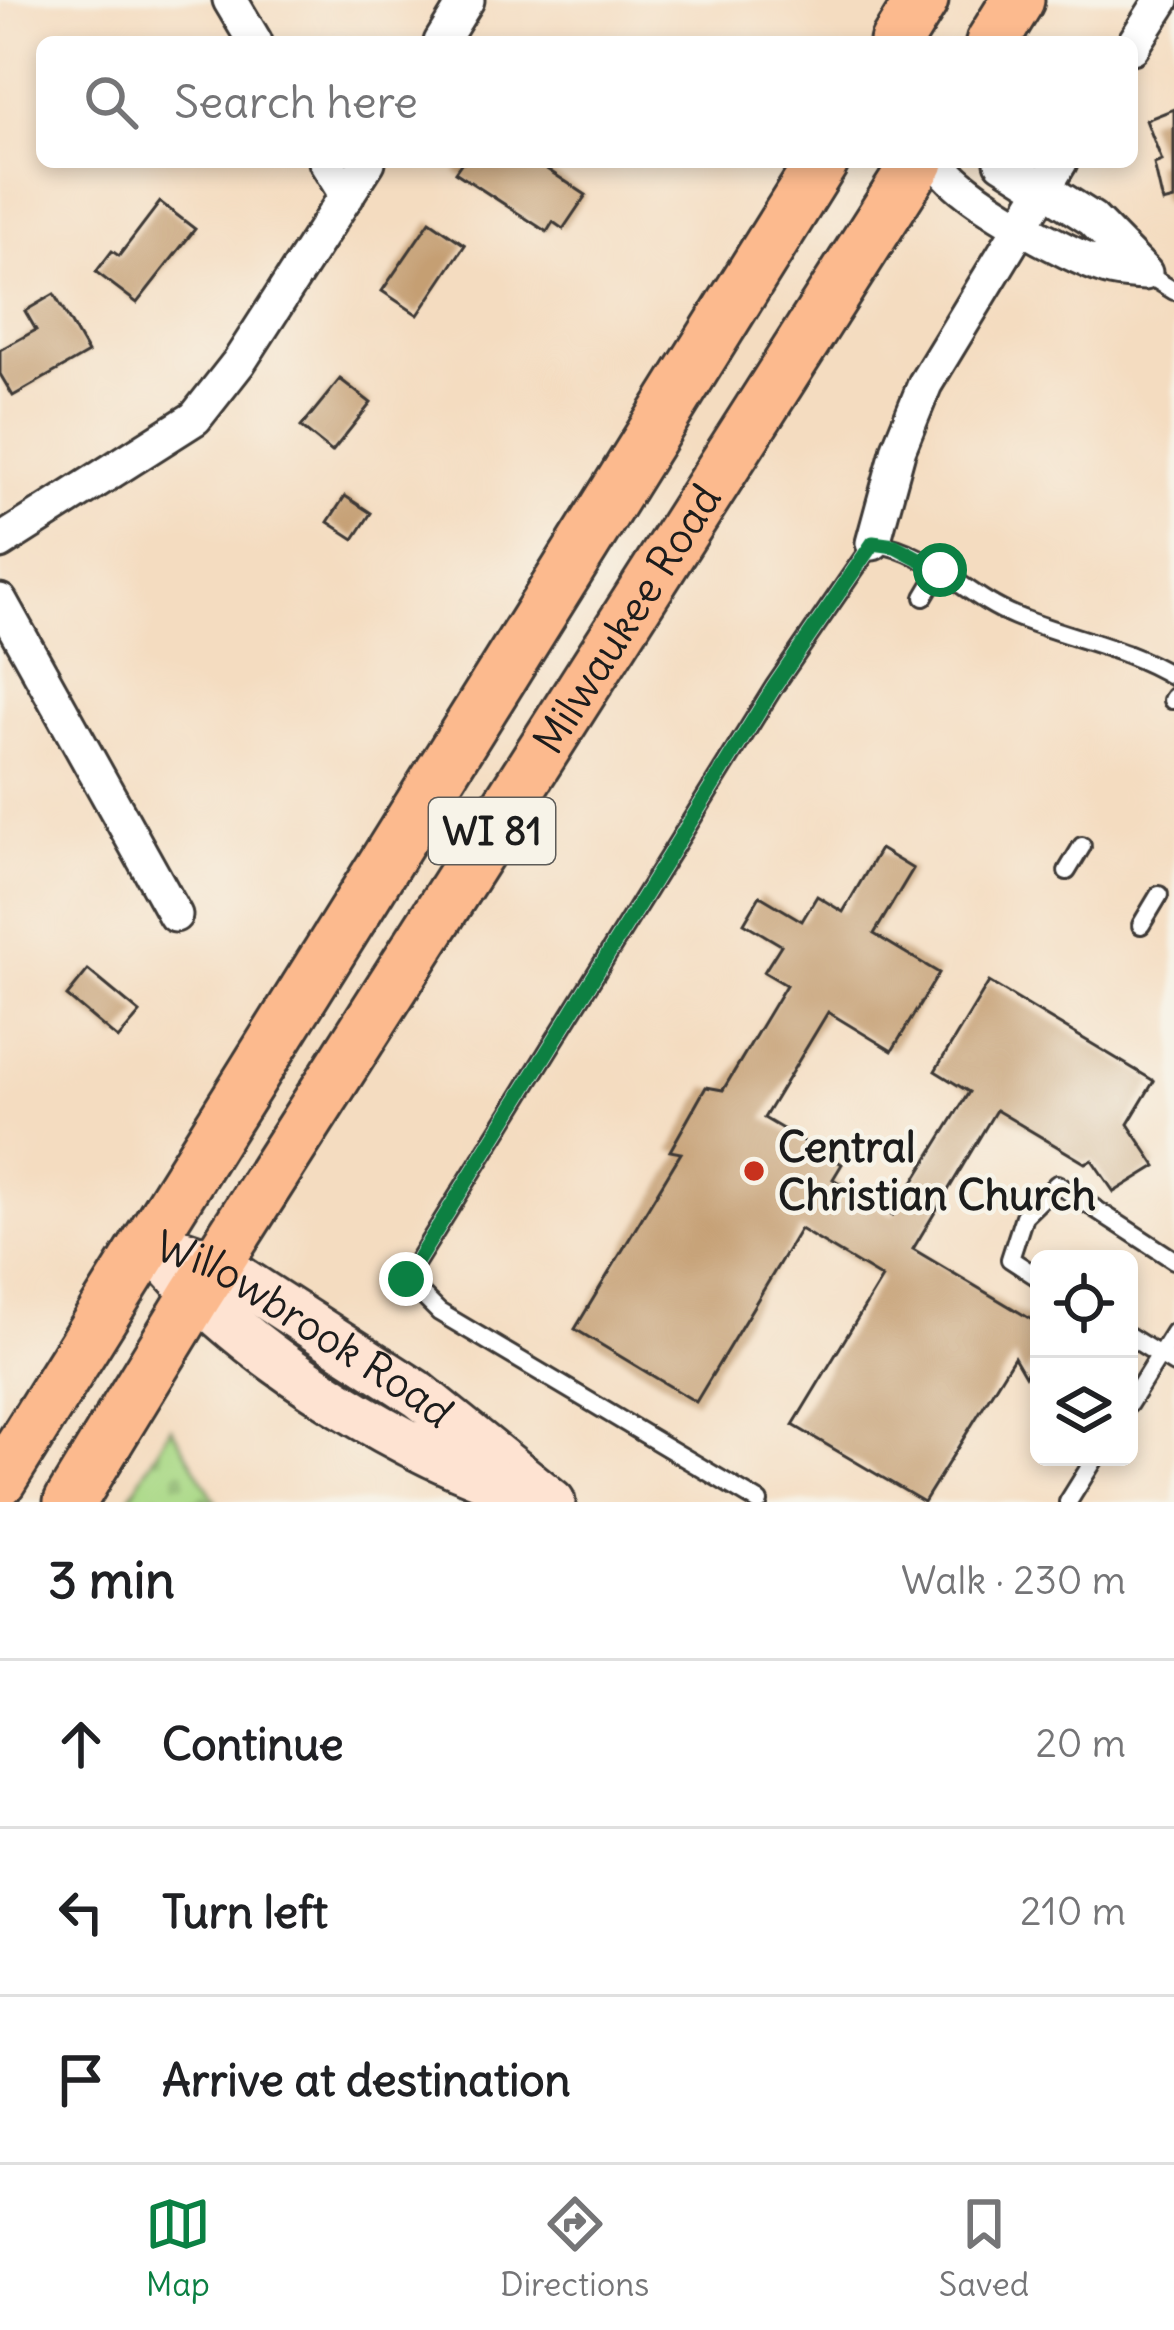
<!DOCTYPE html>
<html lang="en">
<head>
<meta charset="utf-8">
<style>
  :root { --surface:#fff; --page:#f6f6f6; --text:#202124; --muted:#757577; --line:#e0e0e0; --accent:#0b8043 }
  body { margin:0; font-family:Delius,sans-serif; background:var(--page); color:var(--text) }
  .controls { position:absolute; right:36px; bottom:36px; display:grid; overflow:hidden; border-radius:18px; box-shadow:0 6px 18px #0003 }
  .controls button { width:108px; height:108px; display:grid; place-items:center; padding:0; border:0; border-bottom:3px solid var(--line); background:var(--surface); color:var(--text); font:60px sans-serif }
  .stop { position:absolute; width:36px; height:36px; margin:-27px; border:9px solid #0b8043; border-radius:50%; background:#fff }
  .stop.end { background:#0b8043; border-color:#fff; box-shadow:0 3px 12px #0008 }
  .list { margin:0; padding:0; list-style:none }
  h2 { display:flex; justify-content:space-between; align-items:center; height:156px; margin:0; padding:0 48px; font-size:51px }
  h2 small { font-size:39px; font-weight:400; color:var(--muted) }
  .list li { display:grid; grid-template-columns:78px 1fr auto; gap:36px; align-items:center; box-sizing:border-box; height:168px; padding:0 48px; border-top:3px solid var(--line) }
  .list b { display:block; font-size:45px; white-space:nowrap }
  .list em { font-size:39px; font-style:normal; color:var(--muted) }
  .icon { flex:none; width:66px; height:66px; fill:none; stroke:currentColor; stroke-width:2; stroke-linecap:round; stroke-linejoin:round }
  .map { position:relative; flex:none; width:1174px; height:1502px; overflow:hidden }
  .search { position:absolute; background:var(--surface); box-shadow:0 6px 18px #0003; left:36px; right:36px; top:36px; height:132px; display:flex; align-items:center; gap:30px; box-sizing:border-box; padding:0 42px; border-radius:18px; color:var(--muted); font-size:45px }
  .sheet { height:660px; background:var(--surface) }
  nav { display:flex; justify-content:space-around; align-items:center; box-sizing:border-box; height:168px; border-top:3px solid var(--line); background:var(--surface); font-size:33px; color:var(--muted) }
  nav a { display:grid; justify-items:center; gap:6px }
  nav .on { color:var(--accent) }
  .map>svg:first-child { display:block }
</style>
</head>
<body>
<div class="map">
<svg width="1174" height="1502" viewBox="0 0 1174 1502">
  <defs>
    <pattern id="cemetery-stones" width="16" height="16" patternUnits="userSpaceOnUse" patternTransform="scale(3)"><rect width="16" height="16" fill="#aad987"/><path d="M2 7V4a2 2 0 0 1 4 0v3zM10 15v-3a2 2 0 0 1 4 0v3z" fill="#92ba74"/></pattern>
  </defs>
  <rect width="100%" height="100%" fill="#f7f3e8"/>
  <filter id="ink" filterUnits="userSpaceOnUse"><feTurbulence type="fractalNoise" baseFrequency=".00833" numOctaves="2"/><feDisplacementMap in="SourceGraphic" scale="24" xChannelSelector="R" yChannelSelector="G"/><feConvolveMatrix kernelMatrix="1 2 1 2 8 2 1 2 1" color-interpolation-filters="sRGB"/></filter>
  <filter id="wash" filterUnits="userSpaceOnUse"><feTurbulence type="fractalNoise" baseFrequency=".004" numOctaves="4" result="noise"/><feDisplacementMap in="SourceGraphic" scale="48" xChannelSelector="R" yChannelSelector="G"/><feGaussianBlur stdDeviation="2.7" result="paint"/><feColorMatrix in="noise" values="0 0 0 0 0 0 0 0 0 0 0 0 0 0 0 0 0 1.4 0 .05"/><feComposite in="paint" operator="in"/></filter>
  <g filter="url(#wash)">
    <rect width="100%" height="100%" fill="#f4dcc0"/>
    <polygon fill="url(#cemetery-stones)" stroke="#637a52" stroke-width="3" points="171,1427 216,1502 127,1502"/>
    <g id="blocks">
      <g fill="#c59f73">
        <polygon points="1174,109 1174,200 1163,203 1154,164 1162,161 1146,120"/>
        <polygon points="462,162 536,162 586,195 563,229 553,222 547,232 455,172"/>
        <polygon points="160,202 195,229 137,303 96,272 112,251 119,256"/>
        <polygon points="430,221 465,245 418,315 382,291"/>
        <polygon points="54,294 88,353 13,396 0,374 0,350 36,330 25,311"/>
        <polygon points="340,379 371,403 332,452 301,427"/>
        <polygon points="345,496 371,513 354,539 328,522"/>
        <polygon points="880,849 913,869 874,934 939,973 892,1051 828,1012 764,1118 842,1164 833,1179 893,1215 969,1092 935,1071 989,982 1154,1081 1128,1124 1156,1166 1114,1192 1092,1160 1085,1163 996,1110 913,1249 1039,1324 1039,1353 1025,1376 1014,1357 924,1502 793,1425 882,1278 800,1229 696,1402 575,1329 681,1153 670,1151 706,1087 723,1090 786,985 764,972 781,945 744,923 760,896 802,921 817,896 843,912"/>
        <polygon points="88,970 140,1013 118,1039 67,996"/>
      </g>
    </g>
  </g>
  <g filter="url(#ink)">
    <use href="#blocks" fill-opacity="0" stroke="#3c3935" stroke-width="3"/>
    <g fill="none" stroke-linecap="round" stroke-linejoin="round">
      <defs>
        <g id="lane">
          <polyline points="1145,273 1174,291"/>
          <polyline points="924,597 940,570"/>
          <polyline points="1172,700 1174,697"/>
          <polyline points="1067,871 1082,846"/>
          <polyline points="1141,925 1159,895"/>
          <polyline points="1039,1278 1010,1259 1024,1216 1057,1184 1174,1260"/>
          <polyline points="1129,1336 1174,1364"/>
          <polyline points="1129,1404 1174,1332"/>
          <path d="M759 1502 439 1312 406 1279 774 687 873 543C929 550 965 596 1015 616 1068 638 1125 647 1174 677"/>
          <polyline points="1068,1502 1096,1457"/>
        </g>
        <g id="street">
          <polyline points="230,0 255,42"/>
          <polyline points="441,42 467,0"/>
          <polyline points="1132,47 1162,0"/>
          <polyline points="326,162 347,196"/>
          <path d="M939 162C956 196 1069 256 1107 268 1119 272 1133 272 1145 273L1092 219 1002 162"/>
          <polyline points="0,542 195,418 239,362 368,162"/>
          <polyline points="873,543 899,448 925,384 1060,162"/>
          <polyline points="0,601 175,915"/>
        </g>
        <g id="secondary">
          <path id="s1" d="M151 1242 216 1264 419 1395 552 1502"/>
          <path d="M172 1268C256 1362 408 1455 528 1493"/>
        </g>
        <g id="primary">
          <polyline points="896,42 922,0"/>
          <polyline points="992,42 1018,0"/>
          <polyline points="0,1480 822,162"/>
          <path id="s2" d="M70 1502 196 1295 918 162"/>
        </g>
      </defs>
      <use href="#lane" stroke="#3c3935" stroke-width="22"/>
      <use href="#street" stroke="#3c3935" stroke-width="39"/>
      <use href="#secondary" stroke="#3c3935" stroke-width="51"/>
      <use href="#primary" stroke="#3c3935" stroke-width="57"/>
      <use href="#lane" stroke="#fff" stroke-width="16"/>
      <use href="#street" stroke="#fff" stroke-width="33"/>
      <use href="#secondary" stroke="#fee3d2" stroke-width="45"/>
      <use href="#primary" stroke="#fcba8e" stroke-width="51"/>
    </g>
  </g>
  <g fill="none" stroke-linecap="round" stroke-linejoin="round" filter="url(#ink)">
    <polyline stroke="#0b8043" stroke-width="15" points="406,1279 774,687 873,543 895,546 940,570"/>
  </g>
  <circle fill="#c8321e" stroke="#f7f3e8" stroke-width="4.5" cx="754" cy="1171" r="12"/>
  <g text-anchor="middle" stroke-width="9" stroke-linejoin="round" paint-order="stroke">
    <rect fill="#f7f3e8" stroke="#5e5c59" stroke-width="3" x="429" y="798" width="126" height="66" rx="9"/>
    <g font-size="39" font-weight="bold" fill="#1c1c1c">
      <text x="492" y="845">WI 81</text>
    </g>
    <g font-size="42" fill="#1c1c1c" stroke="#f7f3e8">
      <text dy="15" stroke="none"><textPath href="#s2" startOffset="1044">Milwaukee Road</textPath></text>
      <text dy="15" stroke="none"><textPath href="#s1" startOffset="177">Willowbrook Road</textPath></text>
    </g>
    <g font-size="42" font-weight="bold" fill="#1c1c1c" stroke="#f7f3e8" text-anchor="start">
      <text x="778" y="1162">Central<tspan x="778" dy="48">Christian Church</tspan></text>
    </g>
  </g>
</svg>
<div class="controls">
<button><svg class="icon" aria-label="locate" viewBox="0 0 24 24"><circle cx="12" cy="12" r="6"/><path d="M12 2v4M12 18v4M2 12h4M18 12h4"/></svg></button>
<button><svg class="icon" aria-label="layers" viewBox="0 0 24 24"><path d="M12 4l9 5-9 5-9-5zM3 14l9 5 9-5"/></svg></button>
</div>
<div class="stop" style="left:940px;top:570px"></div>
<div class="stop end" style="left:406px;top:1279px"></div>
<div class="search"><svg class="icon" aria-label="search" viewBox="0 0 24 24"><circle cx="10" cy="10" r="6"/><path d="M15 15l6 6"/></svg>Search here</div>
</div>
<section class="sheet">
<h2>3 min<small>Walk · 230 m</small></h2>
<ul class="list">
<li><svg class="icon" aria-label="ahead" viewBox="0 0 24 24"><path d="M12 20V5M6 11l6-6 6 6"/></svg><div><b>Continue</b></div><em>20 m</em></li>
<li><svg class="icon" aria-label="left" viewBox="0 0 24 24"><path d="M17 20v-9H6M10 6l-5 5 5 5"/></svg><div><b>Turn left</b></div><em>210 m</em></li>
<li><svg class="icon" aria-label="arrive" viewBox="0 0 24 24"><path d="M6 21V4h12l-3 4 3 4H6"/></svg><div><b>Arrive at destination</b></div></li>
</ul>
</section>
<nav>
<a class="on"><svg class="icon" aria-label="map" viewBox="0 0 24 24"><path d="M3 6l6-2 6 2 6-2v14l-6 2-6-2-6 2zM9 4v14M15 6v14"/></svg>Map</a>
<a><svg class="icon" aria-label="directions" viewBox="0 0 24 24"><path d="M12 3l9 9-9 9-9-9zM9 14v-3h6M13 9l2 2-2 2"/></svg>Directions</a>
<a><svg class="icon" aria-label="saved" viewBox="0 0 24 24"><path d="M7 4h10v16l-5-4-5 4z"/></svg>Saved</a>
</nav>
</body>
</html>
